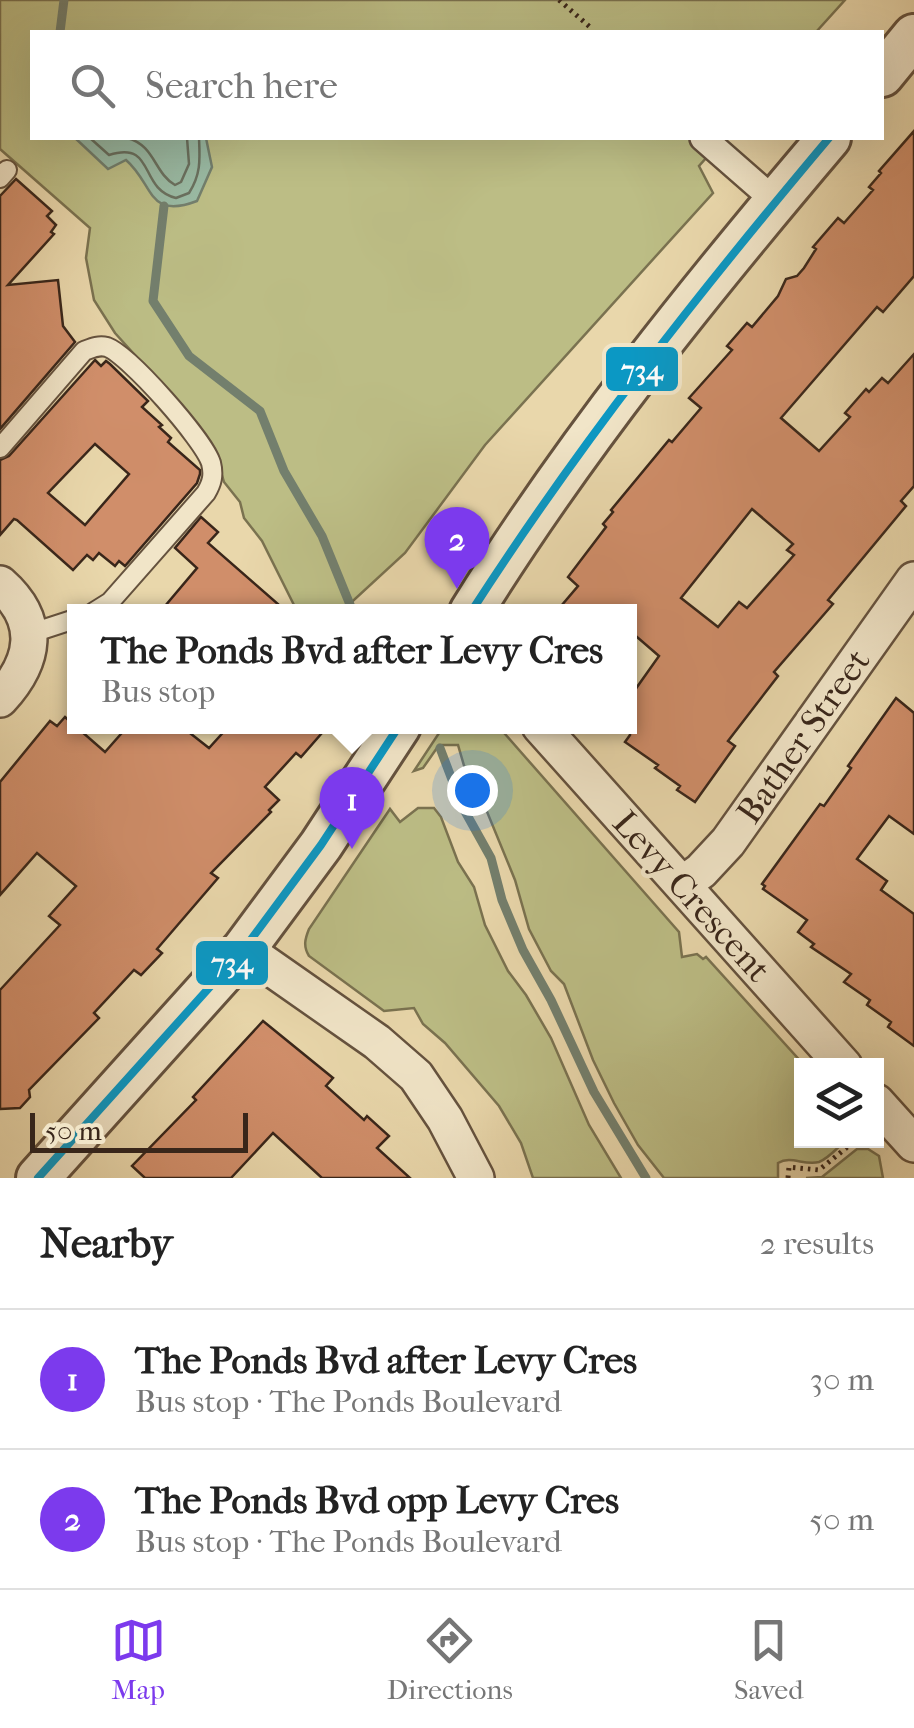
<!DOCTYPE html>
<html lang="en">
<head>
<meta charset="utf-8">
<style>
  :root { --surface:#fff; --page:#f6f6f6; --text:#222; --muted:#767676; --line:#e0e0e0; --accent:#7c3aed }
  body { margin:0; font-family:"IM FELL French Canon",serif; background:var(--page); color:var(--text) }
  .controls { position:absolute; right:30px; bottom:30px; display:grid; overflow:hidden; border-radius:0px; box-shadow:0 10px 40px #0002 }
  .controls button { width:90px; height:90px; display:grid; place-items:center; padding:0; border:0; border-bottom:2px solid var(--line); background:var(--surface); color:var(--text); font:50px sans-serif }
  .scale { position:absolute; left:30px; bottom:25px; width:218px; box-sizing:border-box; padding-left:10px; border:5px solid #39261a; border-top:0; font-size:28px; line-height:35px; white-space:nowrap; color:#39261a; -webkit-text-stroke:8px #f1e5c8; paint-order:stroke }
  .you { position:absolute; left:472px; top:790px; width:35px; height:35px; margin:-25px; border:8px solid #fff; border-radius:50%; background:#1a73e8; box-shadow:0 0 0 15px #1a73e833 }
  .badge { display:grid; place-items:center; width:65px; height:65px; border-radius:50%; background:var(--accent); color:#fff; font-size:32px; font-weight:700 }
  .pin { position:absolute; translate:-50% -82px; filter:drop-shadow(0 2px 5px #0008) }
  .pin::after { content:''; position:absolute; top:52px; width:35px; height:30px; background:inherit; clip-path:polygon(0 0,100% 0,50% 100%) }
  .popup { position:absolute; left:67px; top:604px; width:570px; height:130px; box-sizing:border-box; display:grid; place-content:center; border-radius:0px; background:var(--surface); filter:drop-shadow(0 2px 8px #0005); font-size:32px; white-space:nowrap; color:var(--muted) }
  .popup b { font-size:38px; color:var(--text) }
  .popup::after { content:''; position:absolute; left:50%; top:100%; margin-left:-20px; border:20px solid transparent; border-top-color:var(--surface) }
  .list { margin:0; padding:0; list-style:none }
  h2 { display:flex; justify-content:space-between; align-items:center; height:130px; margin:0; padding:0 40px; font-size:42px }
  h2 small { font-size:32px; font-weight:400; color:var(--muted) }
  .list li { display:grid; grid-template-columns:65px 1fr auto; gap:30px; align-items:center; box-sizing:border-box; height:140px; padding:0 40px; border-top:2px solid var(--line) }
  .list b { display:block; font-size:38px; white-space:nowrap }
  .list p { margin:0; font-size:32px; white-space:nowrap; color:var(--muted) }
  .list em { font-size:32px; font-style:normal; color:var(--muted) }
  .icon { flex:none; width:55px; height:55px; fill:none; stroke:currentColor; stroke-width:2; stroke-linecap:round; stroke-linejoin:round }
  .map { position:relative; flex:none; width:914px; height:1178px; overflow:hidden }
  .search { position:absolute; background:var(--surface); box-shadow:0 10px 40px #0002; left:30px; right:30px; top:30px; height:110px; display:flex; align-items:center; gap:25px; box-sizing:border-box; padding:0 35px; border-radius:0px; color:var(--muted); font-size:38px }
  .sheet { height:410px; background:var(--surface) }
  nav { display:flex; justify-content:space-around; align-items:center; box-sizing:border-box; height:140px; border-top:2px solid var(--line); background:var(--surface); font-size:28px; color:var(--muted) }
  nav a { display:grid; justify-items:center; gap:5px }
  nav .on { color:var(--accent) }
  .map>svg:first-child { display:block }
</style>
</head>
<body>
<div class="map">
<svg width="914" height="1178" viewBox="0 0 914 1178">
  <rect width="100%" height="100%" fill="#e9d7ab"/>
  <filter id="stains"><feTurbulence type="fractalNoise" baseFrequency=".002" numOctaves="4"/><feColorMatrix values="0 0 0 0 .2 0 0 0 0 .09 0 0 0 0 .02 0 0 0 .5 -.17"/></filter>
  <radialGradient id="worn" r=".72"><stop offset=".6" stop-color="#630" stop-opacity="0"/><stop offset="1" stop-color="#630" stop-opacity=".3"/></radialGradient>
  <g fill="#bcbd85" stroke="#7a7250" stroke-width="2.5">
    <polygon points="0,0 845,0 816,32 32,32 32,138 724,138 699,166 713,193 485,445 405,553 342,611 297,611 262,541 244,518 240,502 224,482 214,448 191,417 115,333 94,300 86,258 90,228 0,149"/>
    <path d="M443 727H499L505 734 679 932 682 957 697 954 703 959 706 957 804 1065 802 1140 845 1141C837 1148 829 1158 819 1162 804 1166 791 1155 778 1163V1178H664L638 1145 614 1103 593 1060 564 984 551 971 529 929 515 880 481 797 465 769 458 745H439L423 768 414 771Z"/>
    <path d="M418 808H434L441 817 458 862 474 887 485 925 508 971 526 995 551 1038 589 1125 621 1178H533L521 1143 499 1106 445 1043 423 1024 414 1008 384 1011 309 956C303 946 305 939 309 929L390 809 400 822Z"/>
    <polygon points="857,1149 868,1149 879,1156 883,1178 806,1178 822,1177"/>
  </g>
  <path fill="#99baa4" stroke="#737f6d" stroke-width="2.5" d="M75 138H206L212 167 197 201C147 220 154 184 126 160L108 169Z"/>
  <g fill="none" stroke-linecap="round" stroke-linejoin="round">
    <g stroke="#69705f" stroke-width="2.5">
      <path d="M90 138 109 155C156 140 138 189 176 198L189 193C201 174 200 160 199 138"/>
      <path d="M127 138C155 145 154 173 175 185L181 182 189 164 187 138"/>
    </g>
    <g stroke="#737f6d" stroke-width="9">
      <polyline points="60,32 64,0"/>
      <polyline points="164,206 153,301 189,356 260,411 284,471 322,536 353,612"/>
      <polyline points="440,748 462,806 491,858 502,900 523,950 551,1000 594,1092 646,1178"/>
    </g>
  </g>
  <g fill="#d08e6a" stroke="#39261a" stroke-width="2.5" fill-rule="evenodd">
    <path d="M914 131V276L883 312 877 307 781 418 819 451 850 417 845 413 866 389 869 392 882 378 888 383 914 354V486L901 501 906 506 828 600 833 604 774 672 778 676 728 741 735 746 695 802 677 790 680 786 655 768 658 765 625 742 630 735V697L659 656 630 631V612H556L578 586 568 577 606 527 603 524 613 512 611 510 669 440 672 442 701 408 689 398 732 350 727 346 747 323 752 327 778 296 786 279 797 276 804 268 816 249 813 247 838 218 844 223 873 190 869 187 881 173 879 171ZM752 509 793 544 787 550 794 555 747 608 739 602 718 627 681 598Z"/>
    <polygon points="16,179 52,211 47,216 56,225 51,232 54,234 8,285 58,280 63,326 75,342 0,429 0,196"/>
    <path d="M95 360 101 366 106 361 110 364 148 401 142 407 162 425 159 427 171 438 168 442 200 470V474L197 483 125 566 119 561 115 566 99 553 93 560 87 555 73 570 17 520 14 519 0 535V460L9 456ZM95 444 129 474 85 525 48 493Z"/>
    <polygon points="201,517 218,532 208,543 287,612 160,612 197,568 175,548"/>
    <polygon points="896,698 914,713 914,834 889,816 857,859 887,881 881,890 914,914 914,1046 888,1027 891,1022 867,1005 870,1000 844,982 851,974 811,947 814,944 798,932 807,920 763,889 765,886 762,884 820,804 824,806 851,768 848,766"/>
    <polygon points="65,717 105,752 128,726 181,726 209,748 229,726 328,726 301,757 296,753 265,787 279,800 269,810 271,812 211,873 218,878 157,949 162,953 141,975 134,970 94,1013 99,1018 29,1090 30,1097 20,1108 0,1109 0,990 60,925 49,916 76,886 37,853 0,895 0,782 50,721 57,726"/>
    <polygon points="263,1021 333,1078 326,1086 364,1120 367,1116 389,1136 377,1148 410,1178 322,1178 273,1133 231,1178 145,1178 132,1166 196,1100 193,1097"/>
  </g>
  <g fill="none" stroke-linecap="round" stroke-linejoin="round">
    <defs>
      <g id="service">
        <polyline points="0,178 7,170"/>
        <path d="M0 448 84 351C92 348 98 345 107 347 129 355 204 440 211 463 214 475 212 483 206 493L110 602 94 612"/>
        <polyline points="29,634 75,619"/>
      </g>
      <polyline id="pedestrian" points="703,138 775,201"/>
      <g id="minor">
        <path d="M0 584C42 621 35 661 0 699"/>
        <polyline points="540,726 844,1066"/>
        <polyline points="683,884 701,871 728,842 914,580"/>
        <polyline points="244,949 377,1042 416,1076 445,1119 476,1178"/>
        <polyline points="876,1102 914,1144"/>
      </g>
      <g id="tertiary">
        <polyline points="882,75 914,36"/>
        <path d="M471 612C576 443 701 289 829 138"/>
        <polyline points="38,1178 244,949 321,845 399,726"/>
      </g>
    </defs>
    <use href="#service" stroke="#65523e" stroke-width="22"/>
    <use href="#pedestrian" stroke="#65523e" stroke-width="30"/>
    <use href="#minor" stroke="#65523e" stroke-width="40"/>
    <use href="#tertiary" stroke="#65523e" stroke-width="48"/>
    <g stroke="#39261a" stroke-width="5" stroke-dasharray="2.5 5" stroke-linecap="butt">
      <polyline points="559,0 590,27 590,32"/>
      <polyline points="788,1178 789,1167 819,1170 856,1140"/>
    </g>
    <use href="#service" stroke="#f1e5c8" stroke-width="18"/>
    <use href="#pedestrian" stroke="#f1e5c8" stroke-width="25"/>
    <use href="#minor" stroke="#f1e5c8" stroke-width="35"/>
    <use href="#tertiary" stroke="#f1e5c8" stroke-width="42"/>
    <defs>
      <g id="bus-1">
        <path d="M471 612C579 444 701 290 829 138"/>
        <polyline points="38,1178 244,949 321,845 399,726"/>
      </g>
    </defs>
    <use href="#bus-1" stroke="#f1e5c8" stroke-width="15"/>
    <use href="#bus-1" stroke="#0b98c4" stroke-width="8"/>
  </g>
  <g text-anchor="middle" stroke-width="9" stroke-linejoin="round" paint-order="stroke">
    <g font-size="35" fill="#39261a" stroke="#f1e5c8">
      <text transform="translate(803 736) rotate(-55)" y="12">Bather Street</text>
      <text transform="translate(692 896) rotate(48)" y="12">Levy Crescent</text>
    </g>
  </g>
  <g stroke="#f1e5c8" stroke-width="4">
    <rect x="604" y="345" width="76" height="48" rx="10" fill="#0b98c4"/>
    <rect x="194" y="939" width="76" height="48" rx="10" fill="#0b98c4"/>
  </g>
  <g font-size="28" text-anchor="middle" font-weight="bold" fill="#fff">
    <text x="642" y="379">734</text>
    <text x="232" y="972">734</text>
  </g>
  <rect width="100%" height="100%" filter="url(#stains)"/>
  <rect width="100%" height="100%" fill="url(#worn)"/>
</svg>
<div class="controls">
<button><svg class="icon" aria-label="layers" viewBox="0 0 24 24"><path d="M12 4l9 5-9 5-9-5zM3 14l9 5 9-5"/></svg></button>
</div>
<div class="scale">50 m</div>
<div class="you"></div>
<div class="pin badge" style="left:352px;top:849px">1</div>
<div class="popup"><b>The Ponds Bvd after Levy Cres</b>Bus stop</div>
<div class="pin badge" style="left:457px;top:589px">2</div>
<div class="search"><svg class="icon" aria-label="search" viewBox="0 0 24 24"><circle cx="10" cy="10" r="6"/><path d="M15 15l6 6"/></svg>Search here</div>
</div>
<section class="sheet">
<h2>Nearby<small>2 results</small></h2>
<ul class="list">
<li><span class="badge">1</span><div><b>The Ponds Bvd after Levy Cres</b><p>Bus stop · The Ponds Boulevard</p></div><em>30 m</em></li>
<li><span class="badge">2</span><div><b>The Ponds Bvd opp Levy Cres</b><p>Bus stop · The Ponds Boulevard</p></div><em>50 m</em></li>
</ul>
</section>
<nav>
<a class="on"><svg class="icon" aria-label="map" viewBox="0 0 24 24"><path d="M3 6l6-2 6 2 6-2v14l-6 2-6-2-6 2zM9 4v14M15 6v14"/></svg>Map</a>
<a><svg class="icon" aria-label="directions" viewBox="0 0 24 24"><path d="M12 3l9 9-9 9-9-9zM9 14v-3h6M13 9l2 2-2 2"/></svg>Directions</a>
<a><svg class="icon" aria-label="saved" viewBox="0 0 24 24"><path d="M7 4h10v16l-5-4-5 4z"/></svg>Saved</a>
</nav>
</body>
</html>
